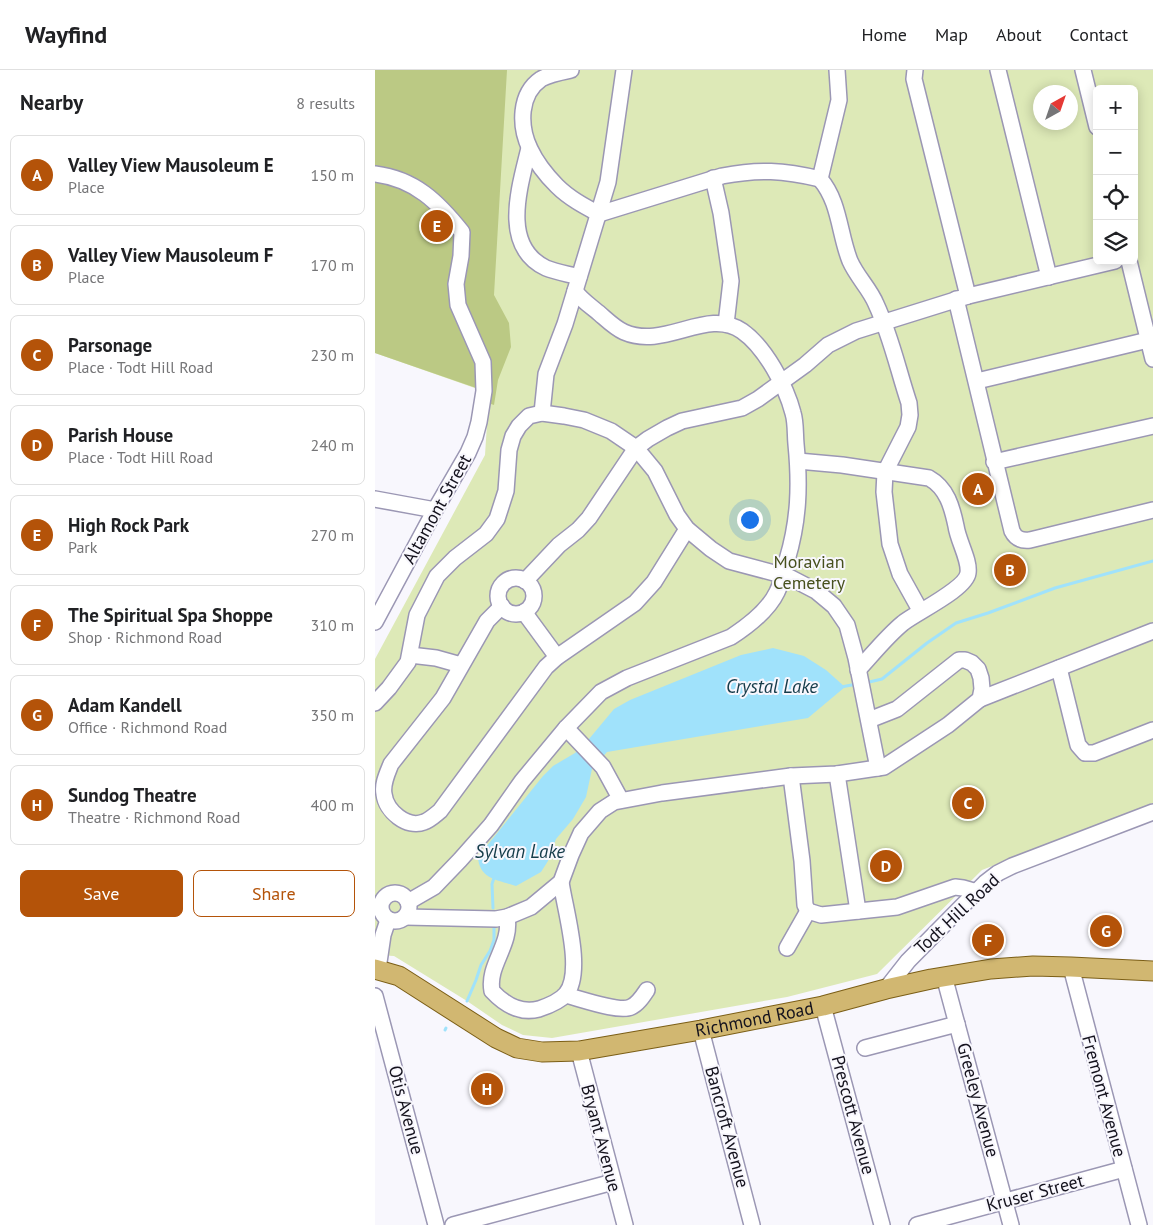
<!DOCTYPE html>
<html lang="en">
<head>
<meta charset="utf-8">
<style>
  :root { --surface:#fff; --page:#f2f2f2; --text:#202124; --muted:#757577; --line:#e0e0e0; --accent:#b45309 }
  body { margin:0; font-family:"PT Sans",sans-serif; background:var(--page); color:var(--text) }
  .controls { position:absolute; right:15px; top:15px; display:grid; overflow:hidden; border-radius:8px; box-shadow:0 2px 12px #0003 }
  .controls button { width:45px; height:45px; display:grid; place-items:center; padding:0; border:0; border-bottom:1px solid var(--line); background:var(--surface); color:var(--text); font:25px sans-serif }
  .compass { position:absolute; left:658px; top:15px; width:45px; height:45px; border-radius:50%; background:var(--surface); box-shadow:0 2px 12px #0003; rotate:40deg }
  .you { position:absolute; left:374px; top:449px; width:18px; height:18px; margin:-12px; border:4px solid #fff; border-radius:50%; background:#1a73e8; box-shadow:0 0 0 8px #1a73e833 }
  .badge { display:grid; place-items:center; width:32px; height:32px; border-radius:50%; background:var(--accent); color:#fff; font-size:16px; font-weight:700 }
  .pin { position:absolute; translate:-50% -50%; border:2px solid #fff; box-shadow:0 1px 5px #0006 }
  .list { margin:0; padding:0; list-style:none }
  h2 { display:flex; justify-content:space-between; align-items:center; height:65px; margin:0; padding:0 20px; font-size:21px }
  h2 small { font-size:16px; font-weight:400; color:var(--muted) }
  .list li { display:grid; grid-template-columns:32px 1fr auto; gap:15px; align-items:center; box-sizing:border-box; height:80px; margin:0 10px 10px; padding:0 10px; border:1px solid var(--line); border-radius:8px }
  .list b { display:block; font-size:19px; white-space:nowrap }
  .list p { margin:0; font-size:16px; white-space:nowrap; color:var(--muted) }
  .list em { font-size:16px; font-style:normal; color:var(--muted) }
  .actions { display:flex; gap:10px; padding:15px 20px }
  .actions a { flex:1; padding:11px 0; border:1px solid var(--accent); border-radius:8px; text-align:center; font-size:18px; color:var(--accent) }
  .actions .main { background:var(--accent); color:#fff }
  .icon { flex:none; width:28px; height:28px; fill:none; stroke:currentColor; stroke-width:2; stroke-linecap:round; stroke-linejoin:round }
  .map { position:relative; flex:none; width:778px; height:1155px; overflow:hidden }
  header { display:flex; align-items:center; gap:30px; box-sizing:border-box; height:70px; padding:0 25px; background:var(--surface); border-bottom:1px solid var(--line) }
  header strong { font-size:24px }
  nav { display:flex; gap:28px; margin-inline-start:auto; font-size:18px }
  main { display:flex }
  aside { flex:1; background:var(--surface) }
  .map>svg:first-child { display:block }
</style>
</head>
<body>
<header>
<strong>Wayfind</strong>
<nav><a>Home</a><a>Map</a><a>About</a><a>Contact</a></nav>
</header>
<main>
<aside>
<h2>Nearby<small>8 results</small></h2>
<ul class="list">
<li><span class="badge">A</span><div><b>Valley View Mausoleum E</b><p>Place</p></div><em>150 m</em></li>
<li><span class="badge">B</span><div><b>Valley View Mausoleum F</b><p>Place</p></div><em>170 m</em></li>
<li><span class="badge">C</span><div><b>Parsonage</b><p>Place · Todt Hill Road</p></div><em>230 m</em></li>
<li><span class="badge">D</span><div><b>Parish House</b><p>Place · Todt Hill Road</p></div><em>240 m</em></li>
<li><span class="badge">E</span><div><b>High Rock Park</b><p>Park</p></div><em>270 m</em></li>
<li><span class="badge">F</span><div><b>The Spiritual Spa Shoppe</b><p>Shop · Richmond Road</p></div><em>310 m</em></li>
<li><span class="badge">G</span><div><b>Adam Kandell</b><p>Office · Richmond Road</p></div><em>350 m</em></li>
<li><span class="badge">H</span><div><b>Sundog Theatre</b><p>Theatre · Richmond Road</p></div><em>400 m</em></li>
</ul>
<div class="actions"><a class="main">Save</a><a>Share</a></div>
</aside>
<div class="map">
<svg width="778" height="1155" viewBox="0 0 778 1155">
  <rect width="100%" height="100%" fill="#f8f7fd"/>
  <path fill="#dde9b7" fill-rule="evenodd" d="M0 0H778V733L607 800 502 904 412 927 177 968 148 965 127 955 92 931 19 886 0 885V589L110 385 114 323 0 283ZM722 19H759V191H722ZM666 22H696V52H666Z"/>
  <g fill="#bbc984">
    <polygon points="0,0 132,0 119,225 134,253 136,277 123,310 119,335 110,332 111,283 108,273 89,239 86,149 70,130 57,119 21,100 0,98"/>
    <polygon points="0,110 12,110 55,132 81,158 77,211 104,293 107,320 0,283"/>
  </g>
  <path fill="#a0e2fb" d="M398 578 429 586 451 600 470 617 433 648 232 682 217 699 211 727 198 749 181 769 173 791 166 802 141 816C123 810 104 809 103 787L168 706 178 696 200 683 214 669 239 639 255 630 366 585Z"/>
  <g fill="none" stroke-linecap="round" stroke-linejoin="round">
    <g stroke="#a0e2fb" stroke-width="3">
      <polyline points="490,613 507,609 552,573 581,553 613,543 680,518 778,491"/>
      <polyline points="466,617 482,614"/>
      <polyline points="118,838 117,814 120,805"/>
      <polyline points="92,931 101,910 106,895 115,881 119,870 119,857"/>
      <polyline points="70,960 71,958"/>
    </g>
    <defs>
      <g id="minor">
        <path d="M196 0C186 2 175 4 166 9 144 24 144 56 155 79 161 92 172 106 182 116 194 128 209 136 224 144L347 106C384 99 408 100 445 109L464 30 462 0"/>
        <polyline points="540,0 539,9 593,226"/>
        <polyline points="623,0 674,207"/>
        <polyline points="708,0 722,57"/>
        <path d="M154 78C145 116 125 176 171 198 181 202 193 204 204 207"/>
        <path d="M0 104C40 109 63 132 87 162L86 186 81 214 83 235 108 292 109 321 104 352 100 367 93 383 60 440 0 552"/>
        <polyline points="338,108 346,143 356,211 351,254"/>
        <path d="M445 109C465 132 464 164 475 191 482 207 495 219 501 234 516 266 523 300 534 333L535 345 533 357 510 402 509 422 515 474 525 504 545 540"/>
        <polyline points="754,191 778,289"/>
        <path d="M581 229 637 461C641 469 646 471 655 470L778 440"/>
        <polyline points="602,311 773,270"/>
        <polyline points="167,343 171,304 190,254 233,112 249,0"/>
        <path d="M423 391 467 395 554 408C572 418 577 437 581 456 583 471 595 490 593 503 591 519 542 542 528 553 511 567 498 584 483 600"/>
        <polyline points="619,392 778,356"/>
        <polyline points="0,429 60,440"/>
        <circle cx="141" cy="526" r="18"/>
        <polyline points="150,511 184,475 203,460 214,448 261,378 273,369 292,358 307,351 367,338 383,329 430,295 453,275 481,261 593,226 740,191"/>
        <path d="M127 536 112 551 68 628 16 694C12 704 7 714 9 724 11 741 32 759 49 752 55 750 60 745 65 741L171 597 182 587 260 533 279 512 312 459"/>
        <polyline points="149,542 182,587"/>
        <polyline points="35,585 61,588 86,595"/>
        <polyline points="684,598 703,675 710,683 719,683 778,660"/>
        <polyline points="605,629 778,561"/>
        <polyline points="0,633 14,618 33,592 42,545 62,506 80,488 111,464 122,449 131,421 134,380 138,366 144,356 154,346 167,343 189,346 209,350 236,361 261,378 280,401 302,445 312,459 336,479 354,491 414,507 441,521 459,536 472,555 481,588 503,698"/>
        <polyline points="191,658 228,697 246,730"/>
        <polyline points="462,704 483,841"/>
        <polyline points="416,706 427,791 430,835 433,841 446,845 522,837 580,817 588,818 602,822"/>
        <circle cx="20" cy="837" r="14"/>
        <path d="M33 832 59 817 85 790 116 755 147 711 191 658 226 622 252 608 356 567C373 556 393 541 402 522 407 512 409 501 412 490 424 450 425 415 421 374 420 364 421 353 418 343 411 316 390 277 367 261 332 237 290 280 249 262 240 258 232 250 225 244 217 237 206 230 200 221"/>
        <polyline points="30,847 121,849 132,847 156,837 186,812 196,785 206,763 225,741 239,732 287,723 416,706 462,704 509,697 573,655 605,629 607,619 606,608 603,599 597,593 590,590 584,590 522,639 494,650"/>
        <path d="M132 847C137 875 112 895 117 921 130 935 145 944 164 939 173 936 185 931 191 924 209 902 190 840 186 812"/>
        <polyline points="412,878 433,841"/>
        <polyline points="696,897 764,1155"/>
        <polyline points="3,899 8,865 13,850"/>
        <polyline points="569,906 636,1155"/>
        <polyline points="511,919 533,891 610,813 623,803 637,796 778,742"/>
        <path d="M190 925C204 928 244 943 256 937 263 934 268 926 272 920"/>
        <polyline points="0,926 61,1155"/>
        <polyline points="448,936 507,1155"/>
        <polyline points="326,960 377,1155"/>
        <polyline points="490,978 582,954"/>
        <polyline points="204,981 250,1155"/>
        <polyline points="78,1155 238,1112"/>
        <polyline points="542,1155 749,1099"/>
      </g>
      <g id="major">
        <path id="s1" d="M0 899 24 906 121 968 142 978 167 982 204 981 326 960 448 936 511 919 556 909 616 899 658 896 696 897 778 901"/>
      </g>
    </defs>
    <use href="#minor" stroke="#9b97b4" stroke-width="18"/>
    <use href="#major" stroke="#7b5e16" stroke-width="21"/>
    <use href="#minor" stroke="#fff" stroke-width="15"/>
    <use href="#major" stroke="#d1b771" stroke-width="19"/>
  </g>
  <g text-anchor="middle" stroke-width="4" stroke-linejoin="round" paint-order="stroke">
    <g font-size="18" fill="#14121d" stroke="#f8f7fd">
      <text transform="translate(62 439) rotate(-61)" y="6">Altamont Street</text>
      <text transform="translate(582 844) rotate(-43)" y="6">Todt Hill Road</text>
      <text dy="6" stroke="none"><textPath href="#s1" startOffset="404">Richmond Road</textPath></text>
      <text transform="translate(729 1026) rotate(75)" y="6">Fremont Avenue</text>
      <text transform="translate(603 1030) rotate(75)" y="6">Greeley Avenue</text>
      <text transform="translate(31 1040) rotate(75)" y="6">Otis Avenue</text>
      <text transform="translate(478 1045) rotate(75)" y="6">Prescott Avenue</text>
      <text transform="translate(352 1057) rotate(75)" y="6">Bancroft Avenue</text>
      <text transform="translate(226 1068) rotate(75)" y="6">Bryant Avenue</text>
      <text transform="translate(660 1123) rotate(-15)" y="6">Kruser Street</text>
    </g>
    <g font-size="18" fill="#47501d" stroke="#f8f7fd">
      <text x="434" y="498">Moravian<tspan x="434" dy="21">Cemetery</tspan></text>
    </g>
    <g font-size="19" font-style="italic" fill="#153c4a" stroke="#f8f7fd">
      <text x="397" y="623">Crystal Lake</text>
      <text x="145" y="788">Sylvan Lake</text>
    </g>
  </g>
</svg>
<div class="controls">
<button>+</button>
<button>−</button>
<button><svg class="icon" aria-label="locate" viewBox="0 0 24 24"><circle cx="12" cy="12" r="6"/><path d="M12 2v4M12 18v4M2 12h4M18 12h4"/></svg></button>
<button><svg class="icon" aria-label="layers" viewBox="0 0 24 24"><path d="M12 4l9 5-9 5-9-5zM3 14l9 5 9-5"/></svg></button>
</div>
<svg class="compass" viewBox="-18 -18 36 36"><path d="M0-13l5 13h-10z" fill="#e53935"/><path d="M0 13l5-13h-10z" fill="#757577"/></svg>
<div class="you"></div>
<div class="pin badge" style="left:603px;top:419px">A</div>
<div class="pin badge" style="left:635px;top:500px">B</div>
<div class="pin badge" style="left:593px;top:733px">C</div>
<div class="pin badge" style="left:511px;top:796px">D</div>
<div class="pin badge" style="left:62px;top:156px">E</div>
<div class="pin badge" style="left:613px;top:870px">F</div>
<div class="pin badge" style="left:731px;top:861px">G</div>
<div class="pin badge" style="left:112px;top:1019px">H</div>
</div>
</main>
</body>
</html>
